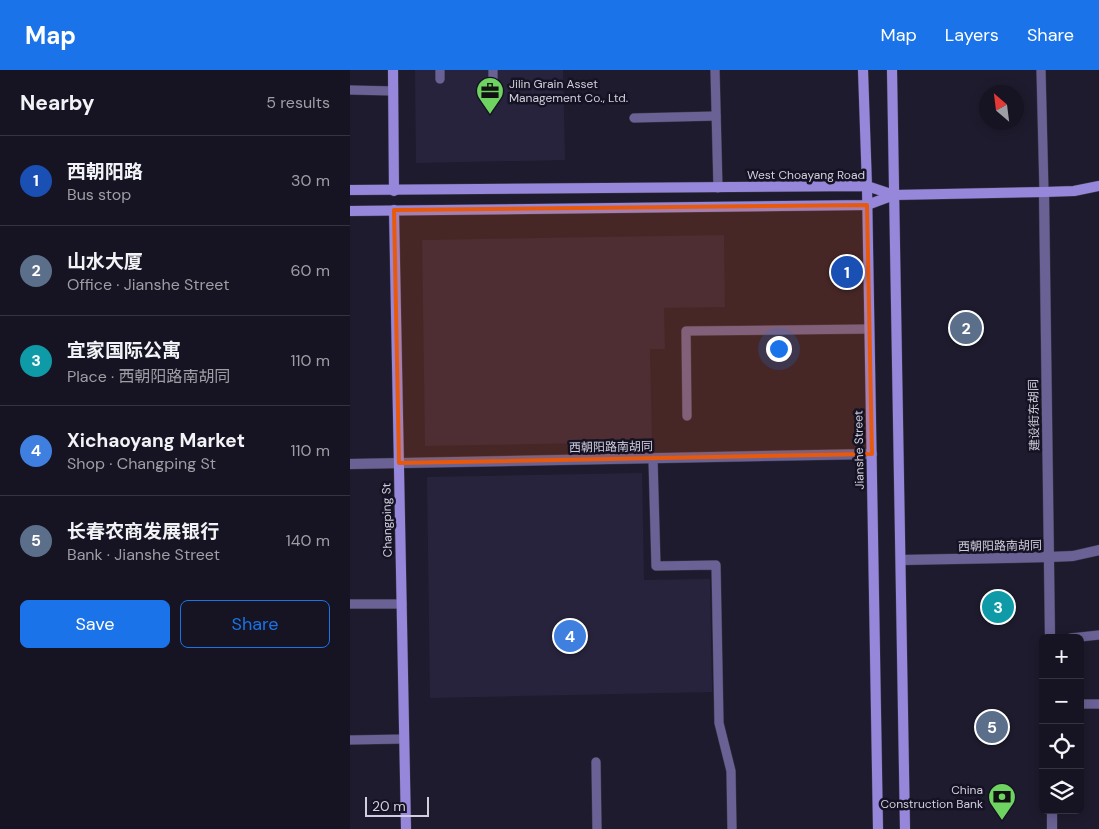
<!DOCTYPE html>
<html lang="en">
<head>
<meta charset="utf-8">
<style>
  :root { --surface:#161422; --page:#23212f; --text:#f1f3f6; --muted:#9e9ea5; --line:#353340; --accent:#1a73e8 }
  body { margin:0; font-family:"DM Sans","Noto Sans SC",sans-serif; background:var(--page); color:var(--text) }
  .controls { position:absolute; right:15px; bottom:15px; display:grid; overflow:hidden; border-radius:8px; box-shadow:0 2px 12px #0003 }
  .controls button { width:45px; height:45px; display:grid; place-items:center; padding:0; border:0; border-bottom:1px solid var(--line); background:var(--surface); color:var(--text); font:25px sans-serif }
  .compass { position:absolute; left:629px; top:15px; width:45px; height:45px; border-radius:50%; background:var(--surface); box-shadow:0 2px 12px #0003; rotate:332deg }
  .scale { position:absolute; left:15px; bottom:12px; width:64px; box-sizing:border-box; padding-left:5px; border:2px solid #d1cfdd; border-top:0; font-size:14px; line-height:18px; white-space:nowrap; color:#d1cfdd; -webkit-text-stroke:4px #151224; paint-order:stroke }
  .you { position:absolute; left:428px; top:278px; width:18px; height:18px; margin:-12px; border:4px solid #fff; border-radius:50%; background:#1a73e8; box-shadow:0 0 0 8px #1a73e833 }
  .badge { display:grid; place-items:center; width:32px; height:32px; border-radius:50%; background:var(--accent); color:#fff; font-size:16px; font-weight:700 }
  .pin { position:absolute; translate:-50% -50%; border:2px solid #fff; box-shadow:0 1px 5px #0006 }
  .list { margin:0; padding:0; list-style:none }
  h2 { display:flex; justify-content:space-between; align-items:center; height:65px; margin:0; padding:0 20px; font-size:21px }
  h2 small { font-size:16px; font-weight:400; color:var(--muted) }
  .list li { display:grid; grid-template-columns:32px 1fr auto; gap:15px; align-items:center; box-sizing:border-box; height:90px; padding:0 20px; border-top:1px solid var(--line) }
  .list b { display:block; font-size:19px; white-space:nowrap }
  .list p { margin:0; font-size:16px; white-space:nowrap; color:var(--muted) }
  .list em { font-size:16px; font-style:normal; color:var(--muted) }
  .actions { display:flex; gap:10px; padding:15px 20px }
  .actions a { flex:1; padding:11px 0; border:1px solid var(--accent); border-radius:8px; text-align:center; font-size:18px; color:var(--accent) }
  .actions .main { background:var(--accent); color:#fff }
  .icon { flex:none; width:28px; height:28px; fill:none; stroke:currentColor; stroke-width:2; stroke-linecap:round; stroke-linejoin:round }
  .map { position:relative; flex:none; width:749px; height:759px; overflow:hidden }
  header { display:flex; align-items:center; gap:30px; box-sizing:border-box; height:70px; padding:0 25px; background:var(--accent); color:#fff }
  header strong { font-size:24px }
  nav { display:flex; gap:28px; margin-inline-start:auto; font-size:18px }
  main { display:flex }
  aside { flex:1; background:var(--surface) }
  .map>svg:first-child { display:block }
</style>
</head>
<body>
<header>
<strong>Map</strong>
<nav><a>Map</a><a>Layers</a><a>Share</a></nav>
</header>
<main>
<aside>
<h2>Nearby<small>5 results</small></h2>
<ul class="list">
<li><span class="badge" style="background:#1a4fb4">1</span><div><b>西朝阳路</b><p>Bus stop</p></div><em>30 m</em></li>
<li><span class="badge" style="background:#5c6f8a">2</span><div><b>山水大厦</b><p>Office · Jianshe Street</p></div><em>60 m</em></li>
<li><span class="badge" style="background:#0f9aa8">3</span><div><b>宜家国际公寓</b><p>Place · 西朝阳路南胡同</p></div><em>110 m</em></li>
<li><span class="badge" style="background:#3f7fe0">4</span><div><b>Xichaoyang Market</b><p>Shop · Changping St</p></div><em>110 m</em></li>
<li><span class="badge" style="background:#5c6f8a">5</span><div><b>长春农商发展银行</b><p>Bank · Jianshe Street</p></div><em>140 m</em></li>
</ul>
<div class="actions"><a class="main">Save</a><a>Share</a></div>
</aside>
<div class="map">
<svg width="749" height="759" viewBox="0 0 749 759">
  <rect width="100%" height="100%" fill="#1e1b2e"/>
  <g fill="#28233c">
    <polygon points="65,0 213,0 215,90 66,93"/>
    <polygon points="374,165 375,237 314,238 315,279 300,279 302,372 75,376 72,170"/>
    <polygon points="292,403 294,510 360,509 362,622 80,628 77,407"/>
  </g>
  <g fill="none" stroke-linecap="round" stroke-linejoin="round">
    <defs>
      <g id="lane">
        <polyline points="90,0 90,9"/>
        <polyline points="143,0 143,31"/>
        <polyline points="365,0 368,118"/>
        <polyline points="691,0 694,122"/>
        <polyline points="0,20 43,21"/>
        <polyline points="284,48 366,46"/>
        <polyline points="337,346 336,261 519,259"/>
        <polyline points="303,389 306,496 366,495 369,653 381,701 382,759"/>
        <polyline points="0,534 52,534"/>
        <polyline points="721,568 749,565"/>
        <polyline points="730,634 749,634"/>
        <polyline points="0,670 54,669"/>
        <polyline points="246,692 247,759"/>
      </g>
      <g id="street">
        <polyline points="694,122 700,568"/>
        <polyline points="0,394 522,384"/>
        <polyline points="551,490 699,487 723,486 749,480"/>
        <polyline points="702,740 702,759"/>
      </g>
      <g id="secondary">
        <polyline points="43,0 44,121"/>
        <polyline points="513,0 517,116 528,759"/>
        <polyline points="542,0 555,759"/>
        <polyline points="0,120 517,116 544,125 694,122 724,121 749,116"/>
        <polyline points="44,140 56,759"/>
        <polyline points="0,141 517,135 544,125"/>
      </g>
    </defs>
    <use href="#lane" stroke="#3b384a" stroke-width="10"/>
    <use href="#street" stroke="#3b384a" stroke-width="11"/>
    <use href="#secondary" stroke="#3b384a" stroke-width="11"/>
    <use href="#lane" stroke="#6a6295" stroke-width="9"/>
    <use href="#street" stroke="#6a6295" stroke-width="10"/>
    <use href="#secondary" stroke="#9787da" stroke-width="10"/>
  </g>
  <path fill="#e8590c" fill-opacity="0.2" stroke="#e8590c" stroke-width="4" stroke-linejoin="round" d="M517 135 522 384 49 393 44 140Z"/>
  <defs>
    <symbol id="office-pin" viewBox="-11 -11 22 30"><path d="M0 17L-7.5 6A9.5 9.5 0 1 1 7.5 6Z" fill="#6ed360" stroke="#151224"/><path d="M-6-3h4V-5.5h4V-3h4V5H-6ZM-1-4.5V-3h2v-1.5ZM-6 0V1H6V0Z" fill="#111"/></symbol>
    <symbol id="bank-pin" viewBox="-11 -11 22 30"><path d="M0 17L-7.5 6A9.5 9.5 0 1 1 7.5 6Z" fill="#6ed360" stroke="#151224"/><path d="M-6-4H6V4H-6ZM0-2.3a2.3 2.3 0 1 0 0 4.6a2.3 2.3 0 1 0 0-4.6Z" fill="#111"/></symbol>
  </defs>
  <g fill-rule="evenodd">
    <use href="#office-pin" x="124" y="5" width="32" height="43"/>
    <use href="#bank-pin" x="636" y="711" width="32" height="43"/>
  </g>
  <g text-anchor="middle" stroke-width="5" stroke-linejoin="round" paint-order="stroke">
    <g font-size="12" fill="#d1cfdd" stroke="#151224" text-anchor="start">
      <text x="159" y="18">Jilin Grain Asset<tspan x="159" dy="14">Management Co., Ltd.</tspan></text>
      <text x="633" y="724" text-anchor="end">China<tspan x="633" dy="14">Construction Bank</tspan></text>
    </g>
    <g font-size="12" fill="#d1cfdd" stroke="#151224">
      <text x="456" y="109">West Choayang Road</text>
      <text transform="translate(684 345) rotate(-91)" y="4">建设街东胡同</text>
      <text transform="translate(261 377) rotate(-1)" y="4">西朝阳路南胡同</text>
      <text transform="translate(509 380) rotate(-91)" y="4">Jianshe Street</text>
      <text transform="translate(37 450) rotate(-91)" y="4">Changping St</text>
      <text transform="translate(650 476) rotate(-1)" y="4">西朝阳路南胡同</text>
    </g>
  </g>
</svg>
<div class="controls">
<button>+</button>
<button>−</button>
<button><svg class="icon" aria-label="locate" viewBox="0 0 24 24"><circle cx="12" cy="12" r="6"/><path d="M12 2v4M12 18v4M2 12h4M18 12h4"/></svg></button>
<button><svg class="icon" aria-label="layers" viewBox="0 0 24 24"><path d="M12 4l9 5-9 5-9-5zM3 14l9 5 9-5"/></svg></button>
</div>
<svg class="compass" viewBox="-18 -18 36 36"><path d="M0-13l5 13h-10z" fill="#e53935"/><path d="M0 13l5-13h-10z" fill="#9e9ea5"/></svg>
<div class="scale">20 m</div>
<div class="you"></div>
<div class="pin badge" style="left:497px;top:202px;background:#1a4fb4">1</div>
<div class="pin badge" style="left:616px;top:258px;background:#5c6f8a">2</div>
<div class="pin badge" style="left:648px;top:537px;background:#0f9aa8">3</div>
<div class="pin badge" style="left:220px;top:566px;background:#3f7fe0">4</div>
<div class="pin badge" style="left:642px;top:657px;background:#5c6f8a">5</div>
</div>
</main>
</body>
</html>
